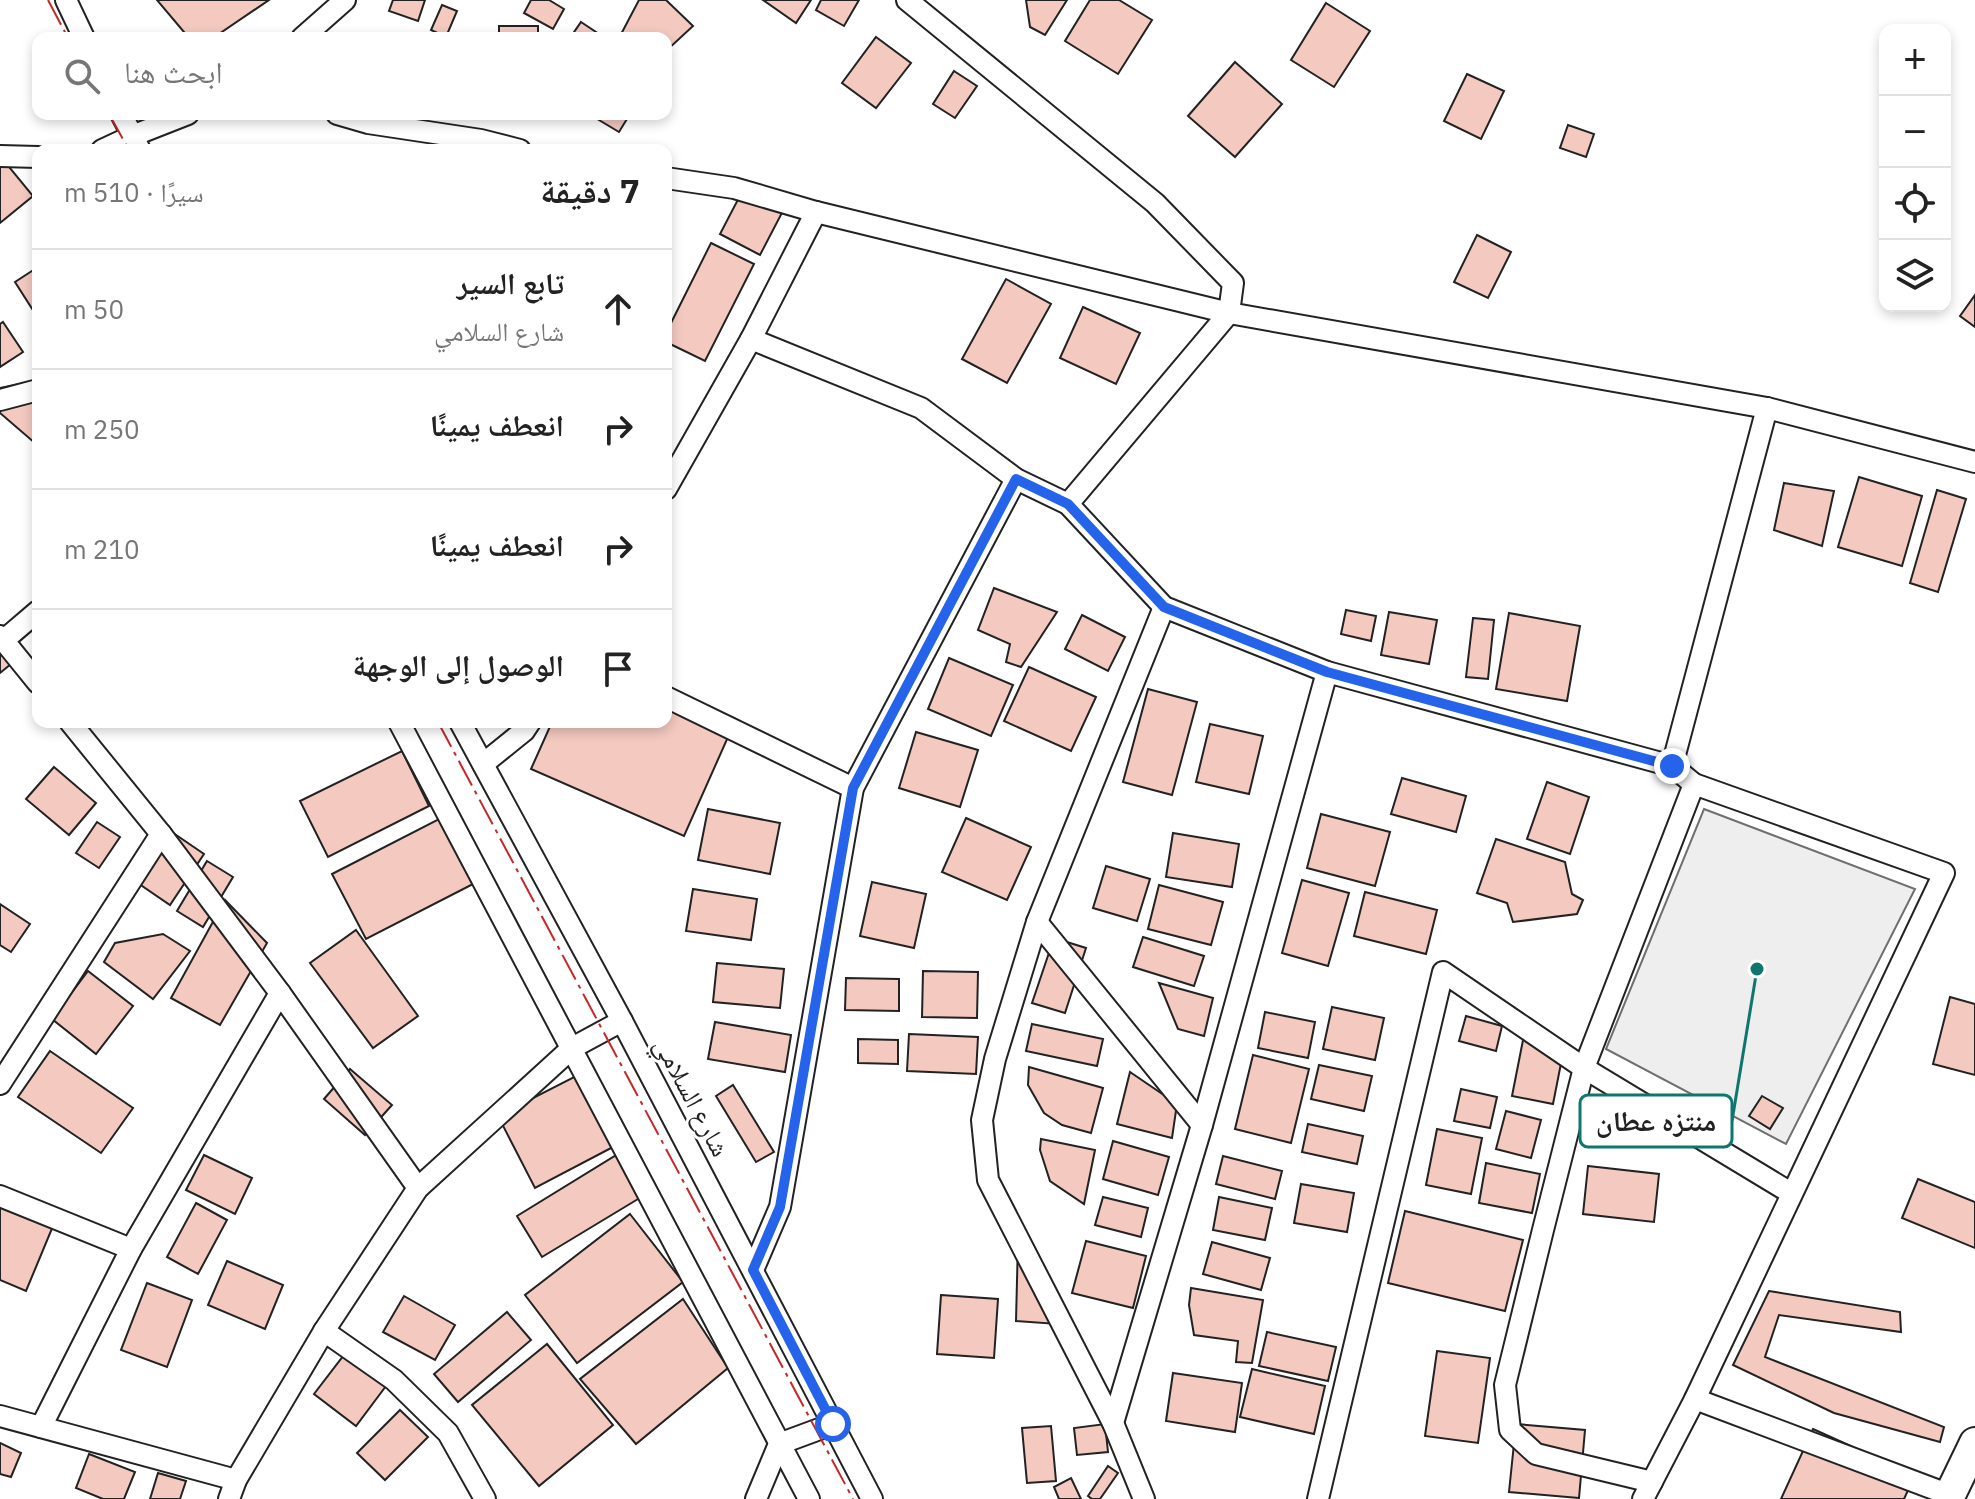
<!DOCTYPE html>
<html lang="ar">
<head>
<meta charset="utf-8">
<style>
  :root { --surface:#fff; --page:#f2f2f2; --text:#222; --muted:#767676; --line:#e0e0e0 }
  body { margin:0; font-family:"IBM Plex Sans","Noto Naskh Arabic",sans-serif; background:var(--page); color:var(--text); direction:rtl }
  .controls { position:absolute; right:24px; top:24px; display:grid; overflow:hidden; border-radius:16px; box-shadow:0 4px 12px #0003 }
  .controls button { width:72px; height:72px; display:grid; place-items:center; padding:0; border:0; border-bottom:2px solid var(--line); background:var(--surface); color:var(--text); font:40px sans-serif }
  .stop { position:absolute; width:24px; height:24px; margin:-18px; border:6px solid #2563eb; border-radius:50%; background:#fff }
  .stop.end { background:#2563eb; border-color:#fff; box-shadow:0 2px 8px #0008 }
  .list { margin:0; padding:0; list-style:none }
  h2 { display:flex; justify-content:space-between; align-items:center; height:104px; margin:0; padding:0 32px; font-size:34px }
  h2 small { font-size:26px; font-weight:400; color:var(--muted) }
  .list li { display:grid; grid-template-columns:52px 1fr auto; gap:24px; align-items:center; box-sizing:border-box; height:120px; padding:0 32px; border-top:2px solid var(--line) }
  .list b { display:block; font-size:30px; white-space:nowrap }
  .list p { margin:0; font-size:26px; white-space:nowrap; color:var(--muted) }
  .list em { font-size:26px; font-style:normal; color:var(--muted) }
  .icon { flex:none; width:44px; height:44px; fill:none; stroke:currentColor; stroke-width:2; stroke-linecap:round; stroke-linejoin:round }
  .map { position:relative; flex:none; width:1975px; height:1499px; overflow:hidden; direction:ltr }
  .search { position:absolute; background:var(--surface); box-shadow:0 4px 12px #0003; left:32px; top:32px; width:640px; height:88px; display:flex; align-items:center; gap:20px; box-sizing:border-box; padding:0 28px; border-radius:16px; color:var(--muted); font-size:30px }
  .panel { position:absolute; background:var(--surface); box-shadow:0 4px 12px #0003; left:32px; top:144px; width:640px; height:584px; border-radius:16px; direction:rtl }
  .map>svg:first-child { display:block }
</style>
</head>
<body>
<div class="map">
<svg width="1975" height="1499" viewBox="0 0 1975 1499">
  <rect width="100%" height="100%" fill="#fff"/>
  <polygon fill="#eee" stroke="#6f6f6f" stroke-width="2" points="1704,809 1915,889 1786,1144 1606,1049"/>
  <g fill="#f3c9c0" stroke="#222" stroke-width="2">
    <polygon points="157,0 269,0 213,38 189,38"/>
    <polygon points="393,0 425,0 418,21 389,11"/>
    <polygon points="531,0 549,0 564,9 553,29 524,13"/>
    <polygon points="639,0 666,0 693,26 666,51 666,38 619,38"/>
    <polygon points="763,0 811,0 796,23"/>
    <polygon points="821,0 859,0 844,26 816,10"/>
    <polygon points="1026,0 1067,0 1045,35 1030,27"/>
    <polygon points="1090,0 1119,0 1152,20 1118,74 1065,41"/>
    <polygon points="1326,3 1370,31 1334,87 1291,60"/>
    <polygon points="442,5 457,11 446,37 431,30"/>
    <polygon points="581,22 605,38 570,38"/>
    <rect x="499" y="26" width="39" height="12"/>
    <polygon points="876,37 911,63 876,108 842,83"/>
    <polygon points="1235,62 1282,104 1235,157 1188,116"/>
    <polygon points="954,71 977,86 955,118 933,104"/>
    <polygon points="1467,74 1504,91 1481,139 1444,121"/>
    <polygon points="589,114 630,114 619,132"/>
    <polygon points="1568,125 1594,134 1586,157 1560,148"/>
    <polygon points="0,156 33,196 0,223"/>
    <polygon points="745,186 785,207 760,255 720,234"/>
    <polygon points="1477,235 1511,252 1488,298 1454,282"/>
    <polygon points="711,243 754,264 705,361 666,342 666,333"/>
    <polygon points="38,267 38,318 15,282"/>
    <polygon points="1006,279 1051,304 1007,383 962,359"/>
    <polygon points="1975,295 1975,327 1960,316"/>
    <polygon points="1083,307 1140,333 1116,384 1060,358"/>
    <polygon points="3,322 23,352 0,367 0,324"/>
    <polygon points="20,384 38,396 38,442 36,444 0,413 0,388"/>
    <polygon points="1859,477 1922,496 1902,566 1838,547"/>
    <polygon points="1784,483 1834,491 1822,546 1774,530"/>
    <polygon points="1937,490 1966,499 1938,592 1910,583"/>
    <polygon points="994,588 1057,612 1021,667 1006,662 1010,644 978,630"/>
    <polygon points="1346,610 1376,616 1371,641 1341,634"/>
    <polygon points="1389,612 1437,620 1429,664 1381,655"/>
    <polygon points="1509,613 1580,626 1567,701 1496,689"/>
    <polygon points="1082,615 1125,637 1108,671 1065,649"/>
    <polygon points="1473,618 1494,620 1488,679 1466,677"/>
    <polygon points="0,639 17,659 0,673"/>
    <polygon points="949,658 1013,685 991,736 928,709"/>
    <polygon points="1029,667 1096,697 1071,751 1004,721"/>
    <polygon points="666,689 736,719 684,836 531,769 552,722 666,722"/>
    <polygon points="1148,689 1197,702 1172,795 1123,782"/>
    <polygon points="1210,724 1263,736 1249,794 1196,782"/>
    <polygon points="916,732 978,750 960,807 899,788"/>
    <polygon points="402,751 429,806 328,857 300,801"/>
    <polygon points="54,767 96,803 69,835 26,799"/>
    <polygon points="1402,778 1466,796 1456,832 1391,814"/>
    <polygon points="1547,782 1589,797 1570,854 1527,839"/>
    <polygon points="708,809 780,823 770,874 698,860"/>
    <polygon points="1321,814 1390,832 1375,886 1307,868"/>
    <polygon points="441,818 475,883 366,939 332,874"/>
    <polygon points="966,818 1031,847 1007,900 942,872"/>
    <polygon points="97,822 120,837 99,868 76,853"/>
    <polygon points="163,826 204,854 170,905 129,877"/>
    <polygon points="1173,833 1239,844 1232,887 1166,877"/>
    <polygon points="1496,839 1565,862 1572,894 1583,900 1577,914 1513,922 1507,903 1477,893"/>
    <polygon points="207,861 233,877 203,927 177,911"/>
    <polygon points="1106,866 1150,879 1137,921 1093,908"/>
    <polygon points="1302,880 1349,893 1328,966 1282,953"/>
    <polygon points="872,882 926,894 914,948 860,936"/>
    <polygon points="1159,885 1223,902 1211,945 1148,929"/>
    <polygon points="693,889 757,899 751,940 686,931"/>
    <polygon points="1365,892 1437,910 1426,954 1354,936"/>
    <polygon points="225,900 267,943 220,1025 171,998"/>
    <polygon points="0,904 30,924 11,952 0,945"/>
    <polygon points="356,930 418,1016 373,1048 310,963"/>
    <polygon points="163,934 190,951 153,999 104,962 115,943"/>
    <polygon points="1143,937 1204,956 1194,986 1133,967"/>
    <polygon points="1054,938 1086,948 1065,1013 1032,1003"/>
    <polygon points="717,963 784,969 780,1008 713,1002"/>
    <polygon points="88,971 133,1006 96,1054 52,1019"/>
    <polygon points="923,971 978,972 977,1018 922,1017"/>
    <polygon points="846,978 899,979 899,1011 845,1010"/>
    <polygon points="1159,983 1213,998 1204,1036 1178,1029"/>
    <polygon points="1950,997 1975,1004 1975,1075 1933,1064"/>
    <polygon points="1332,1007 1384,1018 1375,1060 1323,1049"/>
    <polygon points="1265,1012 1315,1022 1308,1058 1258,1048"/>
    <polygon points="1466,1016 1502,1026 1496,1051 1459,1041"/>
    <polygon points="715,1022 791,1035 785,1072 708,1059"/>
    <polygon points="1032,1024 1103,1039 1097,1066 1026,1051"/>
    <polygon points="909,1034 978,1037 976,1074 907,1071"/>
    <polygon points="1524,1035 1565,1043 1553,1104 1512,1096"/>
    <polygon points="858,1039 898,1040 898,1064 858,1063"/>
    <polygon points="50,1051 133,1108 101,1153 18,1097"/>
    <polygon points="1253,1055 1309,1069 1291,1143 1235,1129"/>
    <polygon points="1319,1065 1372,1076 1364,1111 1311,1099"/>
    <polygon points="1029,1067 1103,1088 1091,1133 1062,1125 1044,1113 1028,1085"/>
    <polygon points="350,1069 392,1105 365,1135 324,1099"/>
    <polygon points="1130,1072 1177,1104 1172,1138 1117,1124"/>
    <polygon points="576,1076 613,1147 535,1188 498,1116"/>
    <polygon points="733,1085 774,1152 756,1162 716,1096"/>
    <polygon points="1461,1089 1497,1097 1490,1128 1454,1121"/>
    <polygon points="1762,1096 1783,1108 1770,1129 1749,1116"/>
    <polygon points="1506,1111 1541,1120 1531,1158 1496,1149"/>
    <polygon points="1308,1124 1363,1136 1357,1164 1302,1152"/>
    <polygon points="1437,1129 1482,1138 1471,1194 1426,1185"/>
    <polygon points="1041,1139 1095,1150 1084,1204 1050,1181 1040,1150"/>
    <polygon points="1113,1141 1169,1157 1158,1195 1103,1179"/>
    <polygon points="618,1154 643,1196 542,1257 517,1216"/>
    <polygon points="204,1155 252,1178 235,1214 186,1190"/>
    <polygon points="1223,1156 1282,1171 1275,1199 1216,1184"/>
    <polygon points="1486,1163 1540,1174 1532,1213 1479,1203"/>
    <polygon points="1588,1166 1659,1174 1654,1222 1583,1214"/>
    <polygon points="1918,1179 1975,1202 1975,1248 1902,1218"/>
    <polygon points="1301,1184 1354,1193 1347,1232 1294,1223"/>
    <polygon points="0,1191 58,1214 26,1291 0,1280"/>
    <polygon points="1103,1197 1148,1208 1141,1237 1095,1225"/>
    <polygon points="1219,1197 1272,1208 1265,1240 1213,1230"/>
    <polygon points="196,1203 227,1220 198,1274 167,1257"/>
    <polygon points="1405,1211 1523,1240 1505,1311 1388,1283"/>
    <polygon points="630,1214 683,1282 577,1363 525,1295"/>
    <polygon points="1018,1240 1057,1324 1016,1321"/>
    <polygon points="1086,1241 1146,1256 1133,1308 1072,1293"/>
    <polygon points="1212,1242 1270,1258 1261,1290 1203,1274"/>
    <polygon points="227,1261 283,1285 265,1329 208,1305"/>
    <polygon points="147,1283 192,1300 167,1367 121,1350"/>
    <polygon points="1191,1288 1263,1300 1252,1363 1236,1362 1238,1341 1194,1335 1189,1305"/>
    <polygon points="1769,1291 1900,1312 1901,1332 1779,1315 1765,1357 1944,1427 1940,1442 1834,1413 1733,1365"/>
    <polygon points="941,1295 998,1299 994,1358 937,1354"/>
    <polygon points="404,1296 455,1325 435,1360 383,1332"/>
    <polygon points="683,1299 728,1368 636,1444 580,1379"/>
    <polygon points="507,1312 531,1340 458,1402 434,1374"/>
    <polygon points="1267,1332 1336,1347 1328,1381 1259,1366"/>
    <polygon points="547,1344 613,1425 539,1486 472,1405"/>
    <polygon points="1437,1351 1490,1358 1478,1443 1425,1436"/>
    <polygon points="344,1355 386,1386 356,1426 314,1394"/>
    <polygon points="1252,1369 1325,1386 1314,1434 1240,1417"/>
    <polygon points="1173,1373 1242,1383 1235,1432 1166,1421"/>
    <polygon points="400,1410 428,1437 385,1480 357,1453"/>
    <polygon points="1105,1424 1108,1452 1077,1455 1074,1428"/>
    <polygon points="1516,1424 1585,1430 1579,1498 1509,1492"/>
    <polygon points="1051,1426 1056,1481 1027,1483 1022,1428"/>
    <polygon points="1813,1429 1915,1475 1904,1499 1781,1499"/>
    <polygon points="0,1443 21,1453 11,1477 0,1474"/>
    <polygon points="89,1454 135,1472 124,1499 103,1499 76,1488"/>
    <polygon points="1108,1466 1118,1473 1100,1499 1092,1499 1088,1496"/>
    <polygon points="158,1473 186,1481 180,1499 150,1499"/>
    <polygon points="1071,1478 1081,1499 1059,1499 1054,1487"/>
  </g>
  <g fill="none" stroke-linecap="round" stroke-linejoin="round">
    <defs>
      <g id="minor">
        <polyline points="66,0 84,38"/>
        <polyline points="907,0 1155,203 1233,283 1229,313 1068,504"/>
        <polyline points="302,38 345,0"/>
        <polyline points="121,114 140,150"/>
        <polyline points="337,114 368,123 481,140 520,150"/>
        <polyline points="102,150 132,136 188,114"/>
        <polyline points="0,156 38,157"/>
        <polyline points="666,178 734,188 816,212 1229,313 1767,408 1975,462"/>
        <polyline points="751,339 921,408 1016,479 1068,504 1164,607 1327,672 1672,766 1694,784 1944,873 1695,1399 1643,1499"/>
        <polyline points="0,400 38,390"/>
        <polyline points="666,489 751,339 816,212"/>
        <polyline points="0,636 38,683"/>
        <polyline points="4,640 38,611"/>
        <polyline points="666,697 853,788"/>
        <polyline points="70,722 161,834 280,993 418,1188"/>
        <polyline points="399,722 809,1499"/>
        <polyline points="460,722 622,1021 872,1499"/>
        <polyline points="483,764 524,731 530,722"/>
        <polyline points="1672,766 1767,408"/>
        <polyline points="1037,922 1202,1125"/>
        <polyline points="0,1084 161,834"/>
        <polyline points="0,1196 131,1249"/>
        <polyline points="753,1270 780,1207 853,788 1016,479"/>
        <polyline points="324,1331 394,1380 448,1433 485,1499"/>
        <polyline points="1695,1399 1950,1495"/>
        <polyline points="0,1416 236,1480"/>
        <polyline points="1113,1423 1202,1125 1327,672"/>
        <polyline points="41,1427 131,1249 280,993"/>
        <polyline points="1652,1482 1536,1454 1510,1430 1505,1385 1543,1230 1584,1068 1694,784"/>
        <polyline points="229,1499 236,1480 324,1331 418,1188 572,1048 622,1021"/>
        <polyline points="756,1499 779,1444 833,1424"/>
        <polyline points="1144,1499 1113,1423 988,1180 982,1120 995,1059 1037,922 1164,607"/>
        <polyline points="1318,1499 1443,972 1584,1068 1791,1193"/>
      </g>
      <polyline id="secondary" points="1948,1499 1975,1443"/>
    </defs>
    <use href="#minor" stroke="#222" stroke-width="24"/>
    <use href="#secondary" stroke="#222" stroke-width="34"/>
    <use href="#minor" stroke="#fff" stroke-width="20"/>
    <use href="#secondary" stroke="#fff" stroke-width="30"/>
    <g stroke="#c62828" stroke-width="2" stroke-dasharray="28 6 4 6" stroke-linecap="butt">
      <polyline points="48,0 68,38"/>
      <polyline points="109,114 129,150"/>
      <polyline points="438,722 853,1499"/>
    </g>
  </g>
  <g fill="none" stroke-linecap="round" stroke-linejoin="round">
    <polyline stroke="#2563eb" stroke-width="10" points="833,1424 753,1270 780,1207 853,788 1016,479 1068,504 1164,607 1327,672 1672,766"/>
  </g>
  <g text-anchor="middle" stroke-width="6" stroke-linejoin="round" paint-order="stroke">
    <g font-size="26" fill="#222" stroke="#fff">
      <text transform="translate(692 1097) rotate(62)" y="9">شارع السلامي</text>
    </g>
  </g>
  <path fill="none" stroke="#0f766e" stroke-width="3" d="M1757 969L1732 1121"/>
  <circle fill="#0f766e" stroke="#fff" stroke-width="3" cx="1757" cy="969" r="8"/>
  <rect fill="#fff" stroke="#0f766e" stroke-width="3" x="1580" y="1095" width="152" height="52" rx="8"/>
  <g font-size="28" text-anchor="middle" font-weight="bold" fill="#222">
    <text x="1656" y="1131">منتزه عطان</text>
  </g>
</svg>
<div class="controls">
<button>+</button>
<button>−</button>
<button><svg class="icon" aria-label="locate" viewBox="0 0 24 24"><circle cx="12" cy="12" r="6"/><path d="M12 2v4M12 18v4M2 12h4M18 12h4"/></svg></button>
<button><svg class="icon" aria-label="layers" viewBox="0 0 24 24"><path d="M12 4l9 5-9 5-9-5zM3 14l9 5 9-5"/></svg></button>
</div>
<div class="stop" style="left:833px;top:1424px"></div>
<div class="stop end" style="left:1672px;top:766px"></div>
<div class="search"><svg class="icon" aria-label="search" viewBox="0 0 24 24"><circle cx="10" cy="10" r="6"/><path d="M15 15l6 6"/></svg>ابحث هنا</div>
<section class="panel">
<h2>7 دقيقة<small>سيرًا · 510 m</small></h2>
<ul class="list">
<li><svg class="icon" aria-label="ahead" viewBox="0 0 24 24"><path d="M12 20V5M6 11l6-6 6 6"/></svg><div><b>تابع السير</b><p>شارع السلامي</p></div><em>50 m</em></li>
<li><svg class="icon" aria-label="right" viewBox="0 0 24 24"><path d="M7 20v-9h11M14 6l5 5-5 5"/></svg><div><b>انعطف يمينًا</b></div><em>250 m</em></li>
<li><svg class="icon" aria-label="right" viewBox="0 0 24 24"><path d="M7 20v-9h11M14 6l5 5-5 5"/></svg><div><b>انعطف يمينًا</b></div><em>210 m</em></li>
<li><svg class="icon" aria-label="arrive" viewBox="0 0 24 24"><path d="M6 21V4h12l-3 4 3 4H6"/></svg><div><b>الوصول إلى الوجهة</b></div></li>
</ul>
</section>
</div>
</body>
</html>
